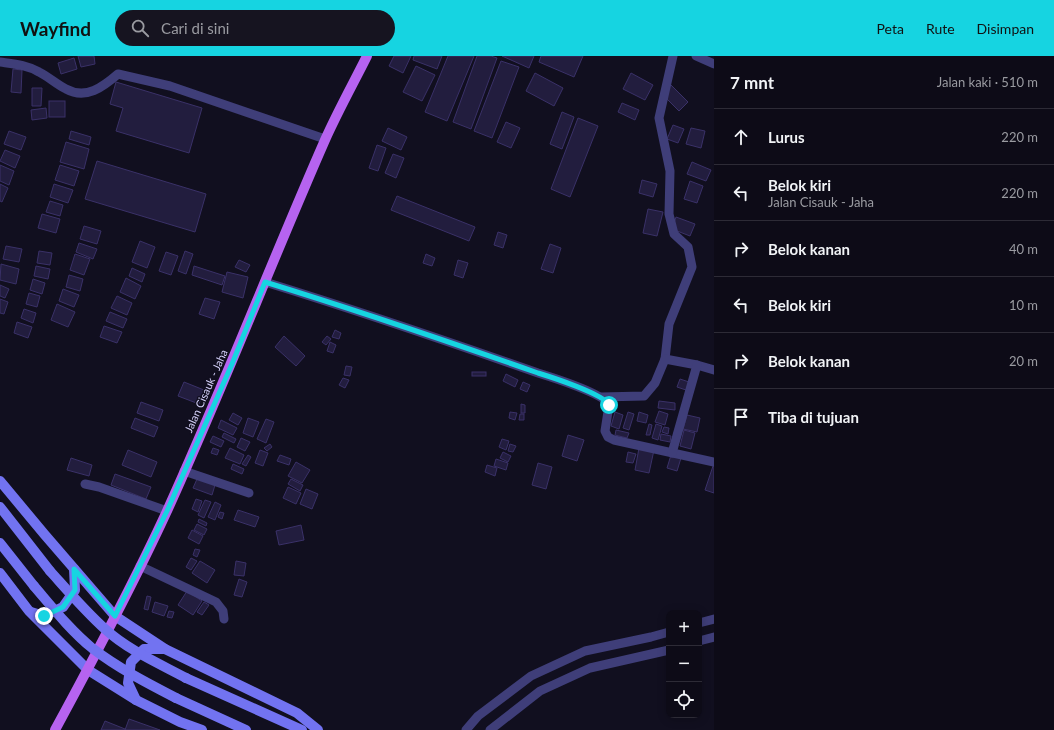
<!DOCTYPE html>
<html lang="id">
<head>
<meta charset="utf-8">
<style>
  :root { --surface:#0d0b17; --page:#161420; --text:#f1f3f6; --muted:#9a9ba1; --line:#2d2b36; --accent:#16d4e1 }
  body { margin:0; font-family:Lato,sans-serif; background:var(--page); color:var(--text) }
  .controls { position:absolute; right:12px; bottom:12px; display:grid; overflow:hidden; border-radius:8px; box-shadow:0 2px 10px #0003 }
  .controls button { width:36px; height:36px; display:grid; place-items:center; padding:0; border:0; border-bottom:1px solid var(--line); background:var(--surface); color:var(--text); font:20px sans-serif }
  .stop { position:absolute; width:12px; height:12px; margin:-9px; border:3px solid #16d4e1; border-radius:50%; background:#fff }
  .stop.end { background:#16d4e1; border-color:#fff; box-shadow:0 1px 4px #0008 }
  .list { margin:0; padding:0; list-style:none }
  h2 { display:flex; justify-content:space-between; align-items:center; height:52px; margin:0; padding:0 16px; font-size:17px }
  h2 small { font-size:13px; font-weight:400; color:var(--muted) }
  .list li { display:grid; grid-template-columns:26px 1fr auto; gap:12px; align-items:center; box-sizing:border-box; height:56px; padding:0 16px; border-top:1px solid var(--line) }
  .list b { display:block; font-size:15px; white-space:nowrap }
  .list p { margin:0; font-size:13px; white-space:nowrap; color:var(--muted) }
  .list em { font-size:13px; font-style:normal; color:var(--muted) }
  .icon { flex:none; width:22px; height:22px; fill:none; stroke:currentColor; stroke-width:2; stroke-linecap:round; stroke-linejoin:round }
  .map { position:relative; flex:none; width:714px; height:674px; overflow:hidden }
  header { display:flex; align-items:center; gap:24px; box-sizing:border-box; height:56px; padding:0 20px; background:var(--accent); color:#111 }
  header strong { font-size:19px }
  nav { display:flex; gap:22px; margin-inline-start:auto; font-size:14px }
  .search { width:280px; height:36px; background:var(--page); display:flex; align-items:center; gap:10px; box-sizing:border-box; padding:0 14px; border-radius:22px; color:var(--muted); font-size:15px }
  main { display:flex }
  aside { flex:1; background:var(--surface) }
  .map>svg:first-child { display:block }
</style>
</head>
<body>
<header>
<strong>Wayfind</strong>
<div class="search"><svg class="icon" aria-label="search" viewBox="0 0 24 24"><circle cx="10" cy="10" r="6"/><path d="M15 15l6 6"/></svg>Cari di sini</div>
<nav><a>Peta</a><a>Rute</a><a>Disimpan</a></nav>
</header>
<main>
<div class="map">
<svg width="714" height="674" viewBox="0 0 714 674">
  <rect width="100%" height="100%" fill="#110f1f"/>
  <g fill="#221d3e" stroke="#3a3168">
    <polygon points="78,0 94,0 95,8 81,11"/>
    <polygon points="394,0 411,0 403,17 389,10"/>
    <polygon points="414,0 442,0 437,13 413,4"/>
    <polygon points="448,0 474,0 447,65 425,56"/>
    <polygon points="477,0 491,0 497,2 471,73 453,66"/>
    <polygon points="502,0 534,0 529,12"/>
    <polygon points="541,0 583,0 574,21 539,6"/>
    <polygon points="74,2 77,13 61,18 58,7"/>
    <polygon points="501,5 519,11 492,82 474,75"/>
    <polygon points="416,10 435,19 422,45 403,36"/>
    <polygon points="13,13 22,14 21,37 11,36"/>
    <polygon points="535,17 563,32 554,50 526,35"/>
    <polygon points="631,17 653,29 645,44 623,33"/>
    <polygon points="116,26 202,52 189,97 116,75 123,52 110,48"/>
    <polygon points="671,29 688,46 679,55 662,38"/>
    <polygon points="32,32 42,32 41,50 32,50"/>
    <rect x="49" y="45" width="16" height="16"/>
    <polygon points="622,47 639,54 635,64 618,56"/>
    <polygon points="46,52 47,62 32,64 31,54"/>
    <polygon points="562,56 574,61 562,93 550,88"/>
    <polygon points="578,62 598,70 570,141 551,133"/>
    <polygon points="506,66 520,72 511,92 497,86"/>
    <polygon points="673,69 684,73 678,87 667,83"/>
    <polygon points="388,72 407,81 401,94 382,85"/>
    <polygon points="691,72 705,75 701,92 686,88"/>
    <polygon points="9,75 26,81 21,94 4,88"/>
    <polygon points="71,75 91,81 89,89 69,83"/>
    <polygon points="66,86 89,93 84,113 60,106"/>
    <polygon points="377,89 386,92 378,115 369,112"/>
    <polygon points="5,94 20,100 15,112 0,105"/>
    <polygon points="393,98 404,102 396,122 385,117"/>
    <polygon points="97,105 206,138 195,176 85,143"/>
    <polygon points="692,106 711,114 706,125 687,118"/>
    <polygon points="0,109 14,115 9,129 0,125"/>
    <polygon points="60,109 79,115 74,130 55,124"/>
    <polygon points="642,124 657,128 653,141 639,137"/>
    <polygon points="690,125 703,130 697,147 684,143"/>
    <polygon points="0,128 8,132 2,146 0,145"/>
    <polygon points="54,128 73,134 68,147 50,141"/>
    <polygon points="397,140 475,171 469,185 391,154"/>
    <polygon points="50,145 63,149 60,160 46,156"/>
    <polygon points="648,153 663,156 657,180 643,177"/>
    <polygon points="42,158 60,163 56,177 38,172"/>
    <polygon points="676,161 695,168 690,180 672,173"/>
    <polygon points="84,170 101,175 97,188 80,183"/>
    <polygon points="498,176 507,179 503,192 494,189"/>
    <polygon points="140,185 155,191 147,212 132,206"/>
    <polygon points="79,187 97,193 93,203 76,196"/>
    <polygon points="550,188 561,192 553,217 541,213"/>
    <polygon points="6,190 22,193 19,206 3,203"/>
    <polygon points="39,195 52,197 50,209 37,207"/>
    <polygon points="185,195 193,198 186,218 178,215"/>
    <polygon points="166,196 178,200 171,219 159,215"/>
    <polygon points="75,198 90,203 84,219 70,214"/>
    <polygon points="426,198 435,202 432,210 423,207"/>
    <polygon points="239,204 250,209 246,216 235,211"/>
    <polygon points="458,204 468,207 463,222 454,219"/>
    <polygon points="1,208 19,213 16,228 0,224"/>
    <polygon points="36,210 50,213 48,223 34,220"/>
    <polygon points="194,210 225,220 222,229 192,219"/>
    <polygon points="132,212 145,218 142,226 129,220"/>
    <polygon points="227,216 248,221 243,242 222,236"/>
    <polygon points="69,219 83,223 80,235 66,231"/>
    <polygon points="126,222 141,230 135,243 120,236"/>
    <polygon points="33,223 45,227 42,238 30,234"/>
    <polygon points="0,229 9,233 5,242 0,240"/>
    <polygon points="63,233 79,239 74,251 59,245"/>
    <polygon points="29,237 40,240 37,251 26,248"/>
    <polygon points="117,240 132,247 127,259 111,252"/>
    <polygon points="205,242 220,246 214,263 199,258"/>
    <polygon points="0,243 8,246 4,258 0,257"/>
    <polygon points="57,248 75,256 68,271 51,264"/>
    <polygon points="24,253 36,257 33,267 21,262"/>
    <polygon points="110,256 127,263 123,272 106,265"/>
    <polygon points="17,266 32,271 28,282 14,277"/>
    <polygon points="104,270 122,276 117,287 100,281"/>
    <polygon points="335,274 341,277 339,283 332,281"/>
    <polygon points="284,280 305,300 296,310 275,291"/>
    <polygon points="327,280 331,283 326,289 322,286"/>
    <polygon points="330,286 336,289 333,297 327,295"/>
    <polygon points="346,310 352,311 350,320 344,319"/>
    <rect x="472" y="316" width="14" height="4"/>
    <polygon points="506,318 518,324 515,331 503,325"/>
    <polygon points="343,322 349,324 345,332 339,329"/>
    <polygon points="680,323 689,326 686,334 677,331"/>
    <polygon points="184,326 204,334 199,348 178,340"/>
    <polygon points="523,326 530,329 527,336 520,333"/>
    <polygon points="659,345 675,347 675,354 658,352"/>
    <polygon points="141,346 163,354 159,365 137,357"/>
    <polygon points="521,348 525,349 525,357 521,357"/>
    <polygon points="659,355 668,358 665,369 655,366"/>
    <polygon points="510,356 517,357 515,364 509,362"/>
    <polygon points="615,356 623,359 619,373 611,370"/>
    <polygon points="628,356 634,358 629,374 623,372"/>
    <polygon points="639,356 648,359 646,367 637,365"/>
    <polygon points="233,357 242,362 238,369 229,364"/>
    <polygon points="520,358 524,358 524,364 519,364"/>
    <polygon points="687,359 700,362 697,376 683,373"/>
    <polygon points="135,362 158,371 154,381 131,372"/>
    <polygon points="248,362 259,366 253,381 243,377"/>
    <polygon points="266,363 274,366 266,387 257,383"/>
    <polygon points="221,364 237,372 233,379 218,372"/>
    <polygon points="649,368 652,369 650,379 646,379"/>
    <polygon points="656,368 662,370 658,384 652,382"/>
    <polygon points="664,371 669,372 668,378 662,376"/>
    <polygon points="616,374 629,377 627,382 615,379"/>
    <polygon points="684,374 695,377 691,393 680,390"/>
    <polygon points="224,377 236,383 234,387 222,381"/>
    <polygon points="661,378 671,380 670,386 660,384"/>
    <polygon points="568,379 584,384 577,405 562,400"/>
    <polygon points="213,380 224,385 221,391 210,386"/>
    <polygon points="241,382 250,386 245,395 237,391"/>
    <polygon points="502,383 509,385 506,394 499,391"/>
    <polygon points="270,388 272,391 267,395 264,392"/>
    <polygon points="510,388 516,390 513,396 508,395"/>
    <polygon points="213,392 219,394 217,399 211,397"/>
    <polygon points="230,392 244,399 240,408 225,402"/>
    <polygon points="639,392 654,394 649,417 635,414"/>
    <polygon points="128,394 157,406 151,421 122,409"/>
    <polygon points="260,394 268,397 263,410 255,407"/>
    <polygon points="503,396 511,400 508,406 500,402"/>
    <polygon points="628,396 636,398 633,407 626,406"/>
    <polygon points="248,399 251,401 246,410 242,408"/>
    <polygon points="280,399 291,403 289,409 277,405"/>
    <polygon points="671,399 681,402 677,415 667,412"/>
    <polygon points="71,402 92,409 89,420 67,414"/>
    <polygon points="496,403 508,407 506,414 494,410"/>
    <polygon points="296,406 310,414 302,427 288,420"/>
    <polygon points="538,407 552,411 546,433 532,429"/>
    <polygon points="233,408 244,413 242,418 231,413"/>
    <polygon points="487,409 497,412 495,420 485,416"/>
    <polygon points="713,410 714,410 714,437 705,434"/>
    <polygon points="115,418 151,431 146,443 111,429"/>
    <polygon points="197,423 215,429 212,439 193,432"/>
    <polygon points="291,423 303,429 300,435 288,428"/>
    <polygon points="288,431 301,437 296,448 283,442"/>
    <polygon points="306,433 318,438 312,453 300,448"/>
    <polygon points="196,443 202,445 198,456 192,453"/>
    <polygon points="205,444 211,446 204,462 198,459"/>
    <polygon points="215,446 221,449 215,464 208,461"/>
    <polygon points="238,454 259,461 255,471 234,464"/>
    <polygon points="220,456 224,457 222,463 218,461"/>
    <polygon points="199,463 207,467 206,470 198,466"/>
    <polygon points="197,468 207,473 204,479 194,474"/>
    <polygon points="301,469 304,484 279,489 276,475"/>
    <polygon points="192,474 203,480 199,488 188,482"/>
    <polygon points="195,493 200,494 197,501 193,499"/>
    <polygon points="191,502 197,505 191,514 186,511"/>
    <polygon points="200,505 215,514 207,527 192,517"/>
    <polygon points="236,505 246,507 244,520 234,519"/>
    <polygon points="239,523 247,526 242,541 234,539"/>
    <polygon points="187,535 202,545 193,559 178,549"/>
    <polygon points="147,540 151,541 148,554 144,553"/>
    <polygon points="155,546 168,550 164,560 152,556"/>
    <polygon points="204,546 209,549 202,559 197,556"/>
    <polygon points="169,555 174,556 172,562 167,561"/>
    <polygon points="129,663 160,674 125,674"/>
    <polygon points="105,665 125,673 125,674 101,674"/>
  </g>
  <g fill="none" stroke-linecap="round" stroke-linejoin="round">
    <g stroke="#3f3e79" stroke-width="9">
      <polyline points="696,0 714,8"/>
      <path d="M0 6C14 8 27 9 39 16 49 21 56 28 66 33 86 44 103 31 118 18L170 30 325 83"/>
      <path d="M265 226C356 254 447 285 538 317 551 321 605 338 609 349L605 375 608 381 614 384 714 406"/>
      <polyline points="665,303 669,268 692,211 688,191 674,178 669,158 670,115 659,62 673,0"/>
      <polyline points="601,341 644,340 655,327 665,303 697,309 714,314"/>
      <polyline points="672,397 697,309"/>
      <polyline points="184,415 249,437"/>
      <polyline points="85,428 99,431 167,455"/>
      <polyline points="140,510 216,546 223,555 224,563"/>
      <polyline points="699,567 714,563"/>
      <polyline points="699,585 714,581"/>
      <polyline points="466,674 478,660 531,620 585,595 651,581 669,576"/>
      <polyline points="490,674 540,635 590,612 669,594"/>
    </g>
    <g stroke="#7273f1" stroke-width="10">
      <polyline points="0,425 45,479 115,560 165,593 297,657 318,674"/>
      <polyline points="0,451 50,515"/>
      <polyline points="0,487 34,530"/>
      <polyline points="0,517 29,555 88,614 136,644 180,666 202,674"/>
      <polyline points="31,556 44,560 63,551 75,534 74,513"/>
      <polyline points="186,622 302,674"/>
      <polyline points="176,642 246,674"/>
      <polyline points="136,644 128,627 131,606 144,593 165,593"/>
    </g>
    <path stroke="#b663f0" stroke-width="10" d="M55 674C94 602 133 529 167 455 223 332 271 207 325 84 338 55 353 28 367 0"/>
    <g stroke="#7273f1" stroke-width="10">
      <path d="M50 515C68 535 85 555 105 573 128 594 158 607 186 622"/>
      <path d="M34 530C52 551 70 574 92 592 118 612 147 627 176 642"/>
    </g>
  </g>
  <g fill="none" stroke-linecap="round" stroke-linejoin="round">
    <path stroke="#16d4e1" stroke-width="5" d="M44 560 63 551 75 534 74 513 115 560 167 455 232 308 265 226C356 254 447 285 538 317 551 321 604 338 609 349"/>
  </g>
  <g text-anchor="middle" stroke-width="3" stroke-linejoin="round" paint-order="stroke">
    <g font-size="11" fill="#d5d1fa" stroke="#110f1f">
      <text transform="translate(206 335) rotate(-66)" y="4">Jalan Cisauk - Jaha</text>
    </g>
  </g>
</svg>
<div class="controls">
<button>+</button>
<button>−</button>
<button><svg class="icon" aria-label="locate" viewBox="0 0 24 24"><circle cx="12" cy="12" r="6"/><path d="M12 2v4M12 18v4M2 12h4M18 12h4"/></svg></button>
</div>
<div class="stop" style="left:609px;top:349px"></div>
<div class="stop end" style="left:44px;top:560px"></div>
</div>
<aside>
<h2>7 mnt<small>Jalan kaki · 510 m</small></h2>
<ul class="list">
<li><svg class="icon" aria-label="ahead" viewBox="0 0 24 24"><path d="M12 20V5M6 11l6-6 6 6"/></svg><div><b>Lurus</b></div><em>220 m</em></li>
<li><svg class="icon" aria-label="left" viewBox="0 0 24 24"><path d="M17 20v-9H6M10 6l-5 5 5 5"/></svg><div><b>Belok kiri</b><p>Jalan Cisauk - Jaha</p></div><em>220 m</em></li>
<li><svg class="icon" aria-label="right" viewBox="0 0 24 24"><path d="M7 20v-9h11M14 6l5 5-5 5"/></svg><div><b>Belok kanan</b></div><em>40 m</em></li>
<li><svg class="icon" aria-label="left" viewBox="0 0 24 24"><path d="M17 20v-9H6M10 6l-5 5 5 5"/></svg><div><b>Belok kiri</b></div><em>10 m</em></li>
<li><svg class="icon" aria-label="right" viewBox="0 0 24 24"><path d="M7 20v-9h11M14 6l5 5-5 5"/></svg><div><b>Belok kanan</b></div><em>20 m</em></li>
<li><svg class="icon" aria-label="arrive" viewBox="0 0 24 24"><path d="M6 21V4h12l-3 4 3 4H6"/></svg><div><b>Tiba di tujuan</b></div></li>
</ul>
</aside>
</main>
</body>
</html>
